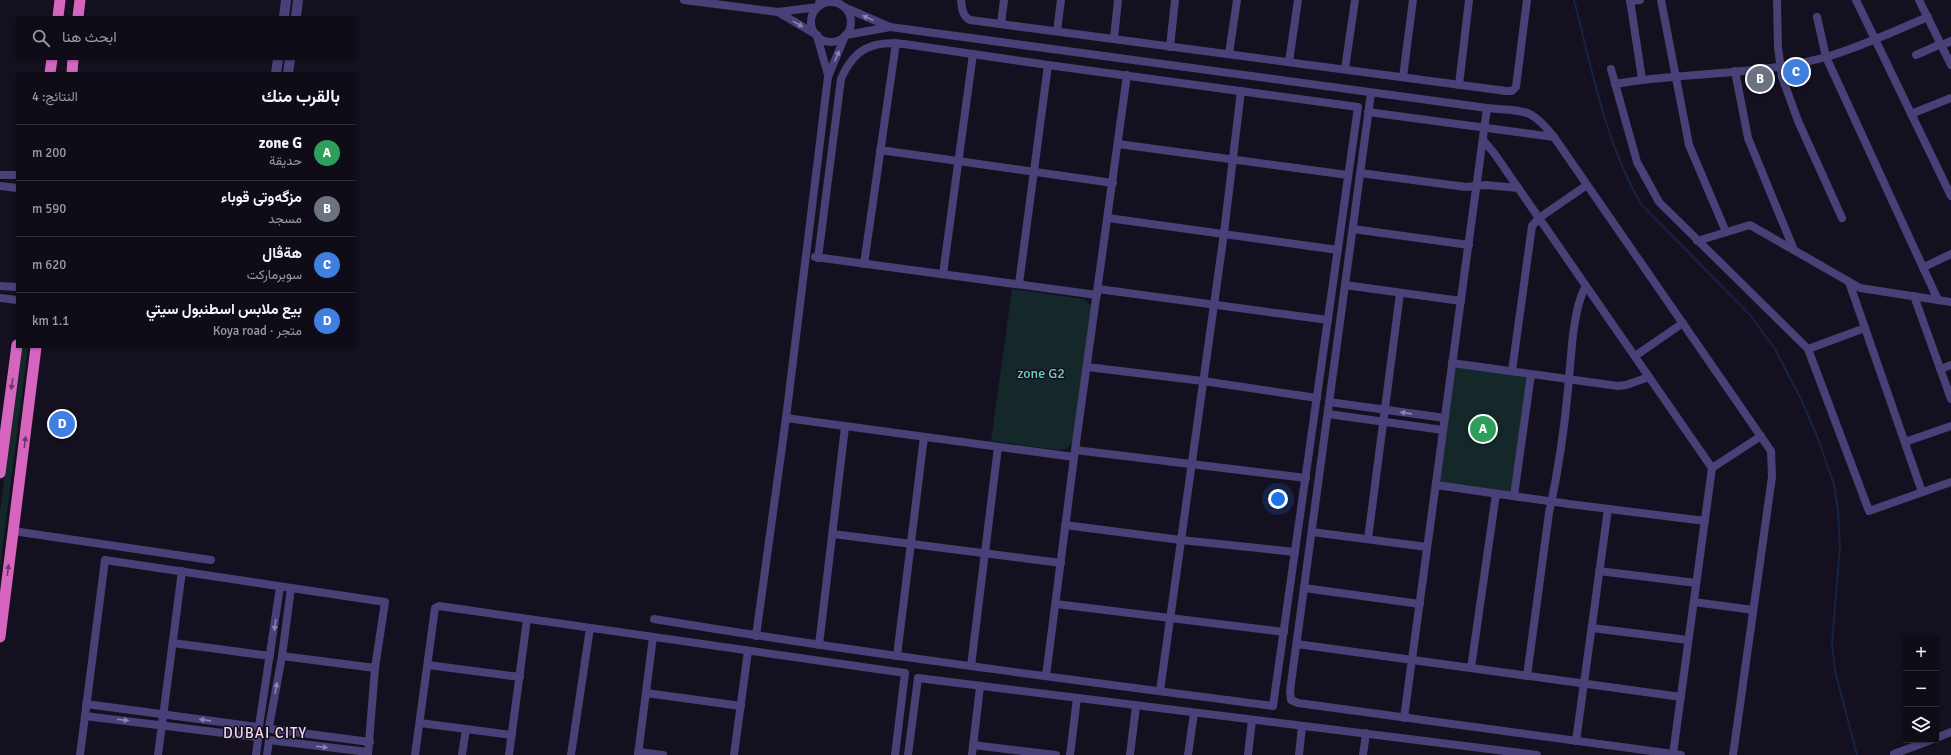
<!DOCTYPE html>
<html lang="ar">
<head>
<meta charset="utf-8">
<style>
  :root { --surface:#0f0c18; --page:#1d1a25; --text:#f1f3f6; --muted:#9b9ba2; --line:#2f2c37; --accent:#1ebadb }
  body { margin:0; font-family:Signika,Vazirmatn,sans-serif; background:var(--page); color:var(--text); direction:rtl }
  .controls { position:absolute; right:12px; bottom:12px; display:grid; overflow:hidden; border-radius:0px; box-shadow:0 1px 3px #0004 }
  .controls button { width:36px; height:36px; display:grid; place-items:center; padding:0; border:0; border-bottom:1px solid var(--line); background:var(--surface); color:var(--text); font:20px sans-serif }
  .you { position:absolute; left:1278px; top:499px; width:14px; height:14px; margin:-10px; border:3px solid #fff; border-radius:50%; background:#1a73e8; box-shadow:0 0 0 6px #1a73e833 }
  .badge { display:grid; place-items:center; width:26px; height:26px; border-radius:50%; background:var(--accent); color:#fff; font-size:13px; font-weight:700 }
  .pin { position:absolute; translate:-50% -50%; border:2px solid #fff; box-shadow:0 1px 4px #0006 }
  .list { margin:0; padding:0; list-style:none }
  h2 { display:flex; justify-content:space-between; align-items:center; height:52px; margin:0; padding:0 16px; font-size:17px }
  h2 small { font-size:13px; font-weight:400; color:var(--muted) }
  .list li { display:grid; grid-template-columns:26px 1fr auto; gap:12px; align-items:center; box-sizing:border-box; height:56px; padding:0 16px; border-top:1px solid var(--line) }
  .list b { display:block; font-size:15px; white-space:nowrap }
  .list p { margin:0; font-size:13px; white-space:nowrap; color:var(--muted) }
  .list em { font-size:13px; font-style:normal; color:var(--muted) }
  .icon { flex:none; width:22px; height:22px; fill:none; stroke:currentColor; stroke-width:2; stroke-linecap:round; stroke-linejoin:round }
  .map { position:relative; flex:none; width:1951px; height:755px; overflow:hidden; direction:ltr }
  .search { position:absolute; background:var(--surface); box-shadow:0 1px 3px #0004; left:16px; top:16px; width:340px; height:44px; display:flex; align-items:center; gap:10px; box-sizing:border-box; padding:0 14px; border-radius:0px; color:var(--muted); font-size:15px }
  .panel { position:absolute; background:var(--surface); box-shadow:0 1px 3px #0004; left:16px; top:72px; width:340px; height:276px; border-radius:0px; direction:rtl }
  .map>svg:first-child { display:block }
</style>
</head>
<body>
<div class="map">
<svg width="1951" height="755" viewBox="0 0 1951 755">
  <rect width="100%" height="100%" fill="#141020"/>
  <g fill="#142829">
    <polygon points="1012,289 1084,299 1091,306 1073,442 1066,449 1059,450 991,441"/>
    <polygon points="21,347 28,347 0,568 0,513"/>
    <polygon points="1456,366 1528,376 1511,493 1439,483"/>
  </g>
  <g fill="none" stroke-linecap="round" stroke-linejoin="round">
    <path stroke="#162444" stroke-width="2" d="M1574 0C1592 69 1605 142 1641 204L1750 315 1775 349 1800 397 1817 436 1834 484 1838 511 1840 546 1832 643 1835 671 1857 755"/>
    <g stroke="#474178" stroke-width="8">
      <polyline points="684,0 778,12 818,7 820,0"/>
      <path d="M961 0C962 8 962 16 970 20L1506 91H1512L1516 87 1527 0"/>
      <polyline points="1630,0 1642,79"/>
      <polyline points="1661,0 1689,145 1726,232"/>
      <polyline points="1777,0 1778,48 1782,77 1798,121 1842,218"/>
      <polyline points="1856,0 1951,196"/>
      <polyline points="1919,0 1951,65"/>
      <polyline points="1630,1 1640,0"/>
      <circle cx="831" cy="22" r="20"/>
      <path d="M846 8 890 27 1487 108C1524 112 1530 106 1554 137L1771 451 1772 477 1733 755"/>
      <polyline points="778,12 817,35"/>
      <polyline points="1817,17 1826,57 1938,300"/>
      <polyline points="1001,24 1004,0"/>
      <polyline points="1057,31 1061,0"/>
      <polyline points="846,35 890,27"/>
      <polyline points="817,36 828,75"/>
      <polyline points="1114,38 1118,0"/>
      <polyline points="1942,45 1951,41"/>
      <polyline points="1170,47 1175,0"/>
      <polyline points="1229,54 1237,0"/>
      <polyline points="1916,55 1941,44"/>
      <polyline points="1289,62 1298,0"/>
      <polyline points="1345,69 1355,0"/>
      <polyline points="1611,69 1637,162 1659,202 1808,349 1869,511 1951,482"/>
      <polyline points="1735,71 1748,138 1794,250"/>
      <polyline points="1403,77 1413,0"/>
      <path d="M1615 84C1684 72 1757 76 1826 57 1861 47 1894 31 1928 17"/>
      <polyline points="1459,85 1469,0"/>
      <polyline points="1371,93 1290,691 1291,700 1298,703 1681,755"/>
      <polyline points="1368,112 1554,137"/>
      <polyline points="1911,114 1951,98"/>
      <polyline points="1483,140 1494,153 1712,468 1673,754"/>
      <polyline points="1118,144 1348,175"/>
      <polyline points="880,150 1113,183"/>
      <polyline points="1360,173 1466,187 1486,185 1518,188"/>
      <polyline points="0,175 17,175"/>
      <polyline points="0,186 17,188"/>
      <polyline points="1108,218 1338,250"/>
      <polyline points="1353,229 1469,245"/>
      <polyline points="1697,241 1750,225 1860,288 1951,302"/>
      <polyline points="815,257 1097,295"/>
      <polyline points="864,264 896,43"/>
      <polyline points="1924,267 1951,254"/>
      <polyline points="943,274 973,54"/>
      <polyline points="1849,282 1922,492"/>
      <polyline points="1019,284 1048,65"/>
      <polyline points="1345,285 1461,301"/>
      <polyline points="0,286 17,287"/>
      <polyline points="1098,289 1328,320"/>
      <polyline points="1914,296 1951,399"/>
      <polyline points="0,298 17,300"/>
      <polyline points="1808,349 1865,328"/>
      <polyline points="1635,356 1683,323"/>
      <polyline points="1452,363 1618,386 1626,385 1649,377"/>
      <polyline points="1087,367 1203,381 1317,398"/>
      <polyline points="1940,369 1951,365"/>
      <polyline points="1512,371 1532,226 1539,218 1587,185"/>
      <polyline points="1329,402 1445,418"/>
      <polyline points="1328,414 1443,430"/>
      <polyline points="786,418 1074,457"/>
      <polyline points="1905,442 1951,426"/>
      <polyline points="1075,450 1306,478"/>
      <polyline points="1712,468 1761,436"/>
      <polyline points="1436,485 1569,504 1705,521"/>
      <polyline points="1514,496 1531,374"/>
      <polyline points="1065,525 1181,540 1295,552"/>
      <polyline points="13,531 211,560"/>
      <polyline points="1312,532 1427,547"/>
      <polyline points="833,534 1061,563"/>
      <polyline points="1368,539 1400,293"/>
      <polyline points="1599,571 1696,583"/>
      <polyline points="1304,588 1420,604"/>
      <polyline points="1694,602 1753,610"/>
      <polyline points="1056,604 1284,632"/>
      <path d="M654 619C860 653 1067 679 1273 706L1358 107 1048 65 904 44C872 40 854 49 841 79L818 258"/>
      <polyline points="1592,628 1688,640"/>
      <polyline points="756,636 786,418 828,77 845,36"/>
      <polyline points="173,643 270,656"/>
      <polyline points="1297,644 1681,697"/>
      <polyline points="819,645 845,427"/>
      <polyline points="282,656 375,668"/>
      <polyline points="897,656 924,437"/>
      <polyline points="428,665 520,677"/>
      <polyline points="971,666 998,447"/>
      <polyline points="1471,668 1496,494"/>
      <polyline points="1046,676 1075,450 1127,75"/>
      <path d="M1527 676 1549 513C1558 473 1564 431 1568 390 1571 362 1572 309 1586 286"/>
      <polyline points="1160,691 1224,233 1241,91"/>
      <polyline points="646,693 741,706"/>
      <polyline points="86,704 258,727"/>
      <polyline points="85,716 256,737"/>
      <polyline points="1404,718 1487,108"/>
      <polyline points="420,723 512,735"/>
      <polyline points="259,726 280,587"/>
      <polyline points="269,727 282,656 291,588"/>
      <polyline points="271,729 370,742"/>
      <polyline points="1936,738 1951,732"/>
      <polyline points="1576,741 1608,509"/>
      <polyline points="973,745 1056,755"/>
      <polyline points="638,752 663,755"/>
      <polyline points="1894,754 1931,740"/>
      <polyline points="80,755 105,560 385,602 375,668 368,755"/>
      <polyline points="158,755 182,571"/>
      <polyline points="256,755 258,740"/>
      <polyline points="267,755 269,740 368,752"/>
      <polyline points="415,755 435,608 439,606 905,673 895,755"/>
      <polyline points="462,755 466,729"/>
      <polyline points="509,755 527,619"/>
      <polyline points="571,755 590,628"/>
      <polyline points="638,755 653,637"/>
      <polyline points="734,755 748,651"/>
      <polyline points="908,755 918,678 1537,755"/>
      <polyline points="972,755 980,687"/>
      <polyline points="1070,755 1077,698"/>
      <polyline points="1130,755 1136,706"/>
      <polyline points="1188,755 1194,713"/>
      <polyline points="1248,755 1252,720"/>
      <polyline points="1299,755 1302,726"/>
      <polyline points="1363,755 1366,733"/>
    </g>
    <g stroke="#474178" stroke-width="10">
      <polyline points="284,17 286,0"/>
      <polyline points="296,17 298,0"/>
      <polyline points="276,73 278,59"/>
      <polyline points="288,73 290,59"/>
    </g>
    <g stroke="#d665c0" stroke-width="11">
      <polyline points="58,17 60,0"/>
      <polyline points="78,17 80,0"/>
      <polyline points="50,73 52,59"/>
      <polyline points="72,73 73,59"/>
      <polyline points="0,473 17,345"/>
      <polyline points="0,637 36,347"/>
    </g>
  </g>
  <defs><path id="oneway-solid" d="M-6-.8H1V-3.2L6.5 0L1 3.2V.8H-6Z"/></defs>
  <g fill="#8a83b2">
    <use href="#oneway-solid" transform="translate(868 18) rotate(-156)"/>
    <use href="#oneway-solid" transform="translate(798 24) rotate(29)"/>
    <use href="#oneway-solid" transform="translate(837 56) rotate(-68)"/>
    <use href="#oneway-solid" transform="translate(1406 413) rotate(-172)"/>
    <use href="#oneway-solid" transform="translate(275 625) rotate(98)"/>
    <use href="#oneway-solid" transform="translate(276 688) rotate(-80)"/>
    <use href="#oneway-solid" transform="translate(123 720) rotate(7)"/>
    <use href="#oneway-solid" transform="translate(205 720) rotate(-172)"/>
    <use href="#oneway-solid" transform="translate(322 747) rotate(7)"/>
  </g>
  <g fill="#6b3668">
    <use href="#oneway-solid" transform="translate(12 384) rotate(98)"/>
    <use href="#oneway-solid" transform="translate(25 442) rotate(-83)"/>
    <use href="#oneway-solid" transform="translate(8 570) rotate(-83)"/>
  </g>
  <g text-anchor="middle" stroke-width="3" stroke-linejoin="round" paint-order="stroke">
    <g font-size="14" fill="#6bcfbe" stroke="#141020">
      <text x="1041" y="378">zone G2</text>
    </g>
    <g font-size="15" letter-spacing="1" fill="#f9d6ea" stroke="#141020">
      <text x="265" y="738">DUBAI CITY</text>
    </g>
  </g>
</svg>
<div class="controls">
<button>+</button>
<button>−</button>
<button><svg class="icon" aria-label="layers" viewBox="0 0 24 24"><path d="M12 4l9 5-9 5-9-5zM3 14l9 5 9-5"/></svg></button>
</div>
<div class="you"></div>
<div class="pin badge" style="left:1483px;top:429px;background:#2e9e5b">A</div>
<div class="pin badge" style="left:1760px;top:79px;background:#6b7280">B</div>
<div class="pin badge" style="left:1796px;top:72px;background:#3f7fe0">C</div>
<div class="pin badge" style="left:62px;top:424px;background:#3f7fe0">D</div>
<div class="search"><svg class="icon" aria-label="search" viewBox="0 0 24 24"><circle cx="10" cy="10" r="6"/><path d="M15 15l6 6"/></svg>ابحث هنا</div>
<section class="panel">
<h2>بالقرب منك<small>النتائج: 4</small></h2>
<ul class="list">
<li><span class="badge" style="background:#2e9e5b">A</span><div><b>zone G</b><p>حديقة</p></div><em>200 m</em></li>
<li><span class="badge" style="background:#6b7280">B</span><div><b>مزگەوتی قوباء</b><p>مسجد</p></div><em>590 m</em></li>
<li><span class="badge" style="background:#3f7fe0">C</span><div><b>هةڤال</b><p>سوبرماركت</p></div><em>620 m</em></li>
<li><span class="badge" style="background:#3f7fe0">D</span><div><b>بيع ملابس اسطنبول سيتي</b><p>متجر · Koya road</p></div><em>1.1 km</em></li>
</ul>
</section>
</div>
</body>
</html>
